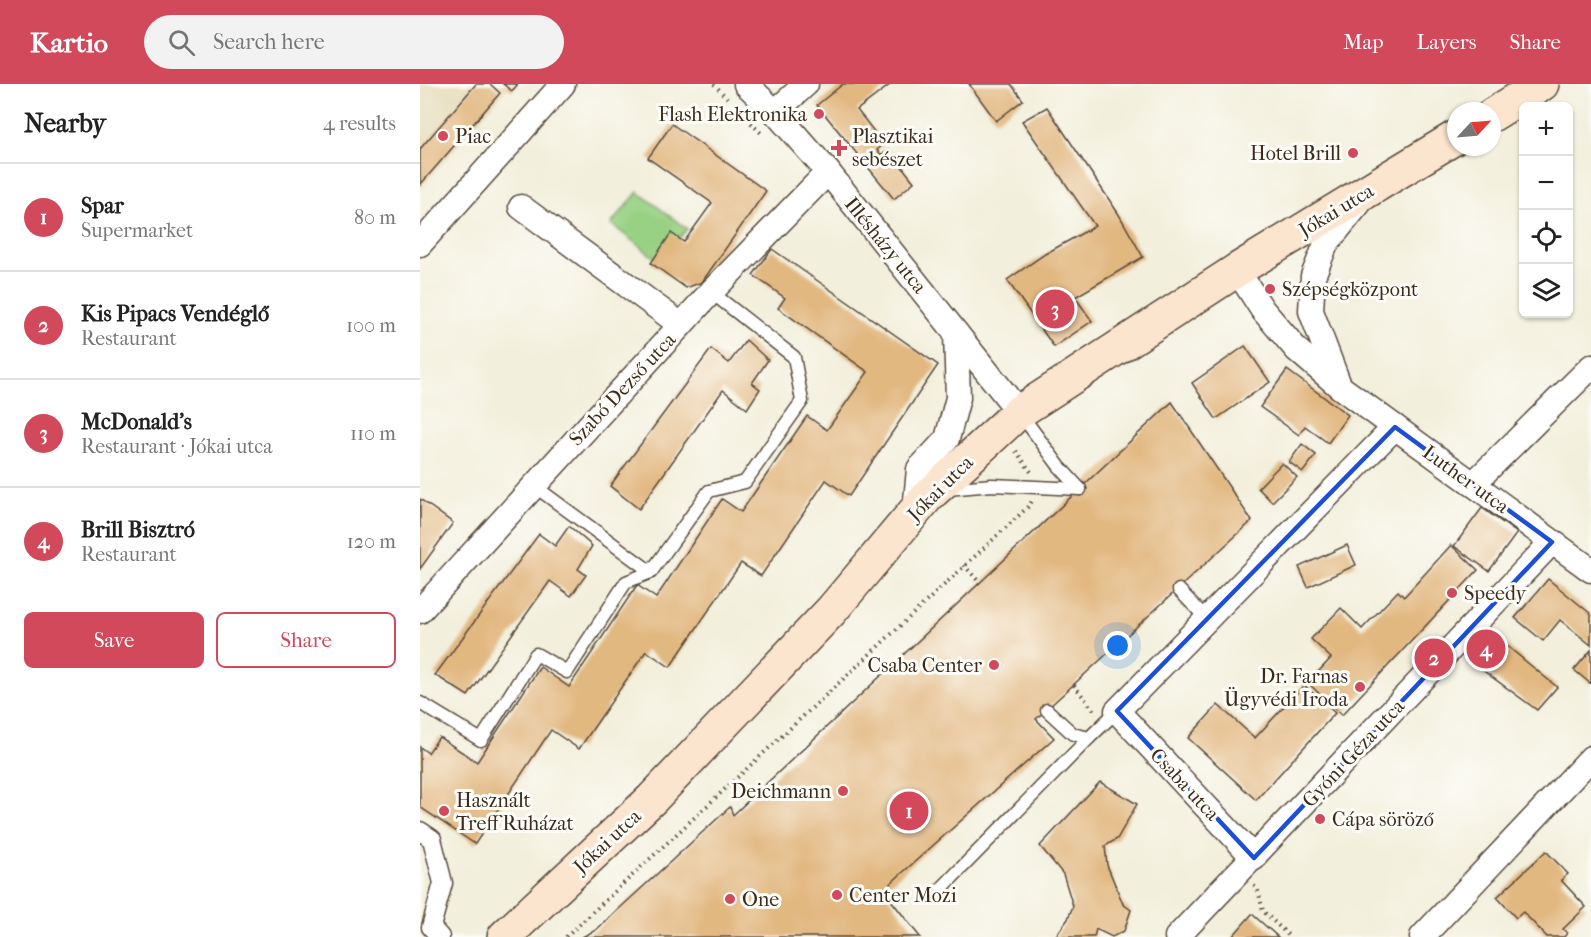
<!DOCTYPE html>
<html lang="en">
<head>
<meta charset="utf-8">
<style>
  :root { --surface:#fff; --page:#f2f2f2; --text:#222; --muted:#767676; --line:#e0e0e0; --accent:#d1495b }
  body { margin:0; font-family:"IM FELL French Canon",serif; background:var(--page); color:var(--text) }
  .controls { position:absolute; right:18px; top:18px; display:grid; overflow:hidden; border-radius:9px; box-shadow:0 2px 4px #0004 }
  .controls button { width:54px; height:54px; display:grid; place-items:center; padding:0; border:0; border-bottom:2px solid var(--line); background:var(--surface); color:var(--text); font:30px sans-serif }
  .compass { position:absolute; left:1027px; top:18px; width:54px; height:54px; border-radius:50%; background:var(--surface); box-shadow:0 2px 4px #0004; rotate:64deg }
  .you { position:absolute; left:698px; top:562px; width:21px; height:21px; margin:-15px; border:4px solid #fff; border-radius:50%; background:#1a73e8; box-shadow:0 0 0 9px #1a73e833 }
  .badge { display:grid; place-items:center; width:39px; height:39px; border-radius:50%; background:var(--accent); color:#fff; font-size:20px; font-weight:700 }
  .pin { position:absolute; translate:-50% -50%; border:3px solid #fff; box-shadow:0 2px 6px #0006 }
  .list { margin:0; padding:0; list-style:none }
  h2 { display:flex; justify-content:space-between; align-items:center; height:78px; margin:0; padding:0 24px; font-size:26px }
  h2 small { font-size:20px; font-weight:400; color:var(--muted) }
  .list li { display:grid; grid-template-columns:39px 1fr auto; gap:18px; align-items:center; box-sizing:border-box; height:108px; padding:0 24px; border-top:2px solid var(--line) }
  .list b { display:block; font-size:22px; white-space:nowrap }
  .list p { margin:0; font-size:20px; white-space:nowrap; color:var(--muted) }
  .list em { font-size:20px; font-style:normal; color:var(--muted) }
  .actions { display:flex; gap:12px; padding:18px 24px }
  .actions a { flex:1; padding:14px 0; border:2px solid var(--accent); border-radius:9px; text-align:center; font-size:21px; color:var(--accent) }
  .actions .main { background:var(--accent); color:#fff }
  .icon { flex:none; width:33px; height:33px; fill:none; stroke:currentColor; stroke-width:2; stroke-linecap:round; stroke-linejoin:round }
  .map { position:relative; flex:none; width:1171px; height:853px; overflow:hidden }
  header { display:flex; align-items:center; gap:36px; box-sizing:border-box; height:84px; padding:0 30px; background:var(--accent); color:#fff }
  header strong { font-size:28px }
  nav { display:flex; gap:33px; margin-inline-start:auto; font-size:21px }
  .search { width:420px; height:54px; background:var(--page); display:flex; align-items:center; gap:15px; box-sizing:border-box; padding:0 21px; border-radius:33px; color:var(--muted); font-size:22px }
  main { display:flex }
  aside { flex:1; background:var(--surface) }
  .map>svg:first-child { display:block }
</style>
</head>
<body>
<header>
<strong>Kartio</strong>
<div class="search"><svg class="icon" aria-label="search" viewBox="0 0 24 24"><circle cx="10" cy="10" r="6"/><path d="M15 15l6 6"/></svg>Search here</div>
<nav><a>Map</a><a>Layers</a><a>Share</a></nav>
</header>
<main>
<aside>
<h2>Nearby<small>4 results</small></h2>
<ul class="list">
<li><span class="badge">1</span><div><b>Spar</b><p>Supermarket</p></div><em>80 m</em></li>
<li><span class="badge">2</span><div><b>Kis Pipacs Vendéglő</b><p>Restaurant</p></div><em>100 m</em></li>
<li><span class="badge">3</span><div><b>McDonald's</b><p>Restaurant · Jókai utca</p></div><em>110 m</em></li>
<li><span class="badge">4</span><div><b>Brill Bisztró</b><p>Restaurant</p></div><em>120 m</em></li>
</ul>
<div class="actions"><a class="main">Save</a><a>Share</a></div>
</aside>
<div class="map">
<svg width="1171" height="853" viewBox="0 0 1171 853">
  <rect width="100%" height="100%" fill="#fdfcf7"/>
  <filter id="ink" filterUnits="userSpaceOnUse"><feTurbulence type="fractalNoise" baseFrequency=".0167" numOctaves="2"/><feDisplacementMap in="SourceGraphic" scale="12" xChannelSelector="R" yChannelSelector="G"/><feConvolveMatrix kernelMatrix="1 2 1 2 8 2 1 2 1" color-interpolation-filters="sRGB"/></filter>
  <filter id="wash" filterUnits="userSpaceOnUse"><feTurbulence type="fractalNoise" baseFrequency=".008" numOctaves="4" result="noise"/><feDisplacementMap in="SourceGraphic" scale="24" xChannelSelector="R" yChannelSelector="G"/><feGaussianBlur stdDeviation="1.35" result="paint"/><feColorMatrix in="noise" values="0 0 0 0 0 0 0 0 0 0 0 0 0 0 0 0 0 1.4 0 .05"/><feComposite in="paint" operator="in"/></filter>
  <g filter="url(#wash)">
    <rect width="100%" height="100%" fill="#f2efdc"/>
    <polygon fill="#e5dbba" points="0,0 91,0 0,105"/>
    <polygon fill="#98d184" stroke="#6a7e51" stroke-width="1.5" points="218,108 267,145 240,178 191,140"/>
    <g id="blocks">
      <g fill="#e2b881">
        <polygon points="56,0 70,0 80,9 0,101 0,65"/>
        <polygon points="83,0 98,0 92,7"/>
        <polygon points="423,0 471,0 437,26 464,60 457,66 461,71 469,66 494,98 474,115 397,21"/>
        <polygon points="549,0 591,0 603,16 576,37"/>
        <polygon points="627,23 698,129 723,173 655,213 672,237 634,263 587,196 625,170 675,142 602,37"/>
        <polygon points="252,40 346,107 282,198 266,204 231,179 251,149 264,158 292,119 228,74"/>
        <polygon points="352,165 518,281 429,412 406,396 341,492 321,479 250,583 226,567 159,665 131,646 55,760 0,723 0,663 8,669 19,653 57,678 120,583 149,603 217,501 236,514 302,415 321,428 387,332 407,346 448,288 358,224 365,214 333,191"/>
        <polygon points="326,256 348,276 332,299 340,305 327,325 303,306 219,425 190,402 291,265 309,279"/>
        <polygon points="825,262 850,298 796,335 772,299"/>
        <polygon points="867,286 928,331 908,359 885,342 879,351 840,323"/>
        <polygon points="752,318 832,437 616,635 634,654 463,806 500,853 162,853 176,846 310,723 313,731"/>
        <polygon points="882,360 896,371 883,388 869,378"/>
        <polygon points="862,379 877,393 852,418 838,404"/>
        <polygon points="0,415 33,439 0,485"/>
        <polygon points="1062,424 1097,449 1069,487 1034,462"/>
        <polygon points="149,442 172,462 158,485 166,491 151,512 130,497 48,612 15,591 119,450 135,462"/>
        <polygon points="927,461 936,481 888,503 879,483"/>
        <polygon points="1031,461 1058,486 922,631 888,599 911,574 891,555 921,524 942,545 978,507 984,513"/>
        <polygon points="1128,495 1171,530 1171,561 1140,536 1123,557 1095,534"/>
        <polygon points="1075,552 1137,603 1117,626 1053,579"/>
        <polygon points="1171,566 1171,600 1154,586"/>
        <polygon points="884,601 915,629 836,716 768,654 798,621 835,654"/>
        <polygon points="680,698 717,720 697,755 685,762 687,781 703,820 711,826 704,847 692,853 676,845 674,853 635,853 648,835 653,822 643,790 620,762"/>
        <polygon points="1126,767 1148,790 1141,796 1166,823 1143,845 1147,849 1144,853 1127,853 1103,828 1096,834 1077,813"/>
        <polygon points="832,830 858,853 812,853"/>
      </g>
    </g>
  </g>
  <g filter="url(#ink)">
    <use href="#blocks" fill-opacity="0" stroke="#56483a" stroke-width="1.5"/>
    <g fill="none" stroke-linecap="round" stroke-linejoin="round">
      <defs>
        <g id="service">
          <polyline points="600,329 639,382 660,405"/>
          <polyline points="113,401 231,488"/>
          <polyline points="527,405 572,401 660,405"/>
          <polyline points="759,506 786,534"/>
          <polyline points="0,619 61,656 116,570 147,588 206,498 231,488 289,407 325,398 382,317 374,273 291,208"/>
          <polyline points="627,626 653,650 669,654 697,627"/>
          <polyline points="518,808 669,654"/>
        </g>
        <polyline id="pedestrian" points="0,747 12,755 23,799 11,843 20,853"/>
        <g id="minor">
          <polyline points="326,0 355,28 408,88 599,328"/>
          <polyline points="355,28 386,0"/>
          <polyline points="101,123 261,241"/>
          <polyline points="0,160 143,0"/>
          <polyline points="817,186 842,225 877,266 920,303 1171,486"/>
          <polyline points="919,301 891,227 893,192 906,160 940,118"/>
          <polyline points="1053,400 1171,283"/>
          <polyline points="495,427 499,385 527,355 538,314 536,249"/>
          <polyline points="0,527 291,208 408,88"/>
          <polyline points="834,774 697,627 975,343"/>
          <polyline points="757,853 1132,458"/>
          <polyline points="1002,853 1171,674"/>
        </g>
        <g id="secondary">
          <polyline points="1072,31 1122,0"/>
          <polyline points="84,853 232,715 411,527 507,413 599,328 817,186 1036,53"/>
        </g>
      </defs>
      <use href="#service" stroke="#56483a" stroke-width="15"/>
      <use href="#pedestrian" stroke="#56483a" stroke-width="21"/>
      <use href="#minor" stroke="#56483a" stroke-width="27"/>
      <use href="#secondary" stroke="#56483a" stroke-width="36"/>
      <g stroke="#56483a" stroke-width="4" stroke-dasharray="1.5 4.5" stroke-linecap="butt">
        <polyline points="294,0 307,14"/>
        <polyline points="331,39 342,50"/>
        <polyline points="596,367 611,388"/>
        <polyline points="544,481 560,499"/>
        <polyline points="654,601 675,628"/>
        <polyline points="834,802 838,806 843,827 870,853"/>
        <polyline points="146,853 609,422 612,417"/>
      </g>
      <use href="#service" stroke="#fff" stroke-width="12"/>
      <use href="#pedestrian" stroke="#fff" stroke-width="18"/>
      <use href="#minor" stroke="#fff" stroke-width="24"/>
      <use href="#secondary" stroke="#fce5cf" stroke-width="33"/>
    </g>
  </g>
  <path fill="none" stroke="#1d4ed8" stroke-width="4.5" stroke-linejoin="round" d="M975 343 1132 458 834 774 697 627Z"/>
  <g fill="#d1495b" stroke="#fdfcf7" stroke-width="2">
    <circle cx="399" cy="30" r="6"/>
    <circle cx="23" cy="52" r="6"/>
    <path d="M416 55h6v6h6v6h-6v6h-6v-6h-6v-6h6z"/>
    <circle cx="933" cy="69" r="6"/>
    <circle cx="850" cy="205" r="6"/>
    <circle cx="1032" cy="509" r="6"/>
    <circle cx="574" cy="581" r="6"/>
    <circle cx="940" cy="603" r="6"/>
    <circle cx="423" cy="707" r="6"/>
    <circle cx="24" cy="727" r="6"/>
    <circle cx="900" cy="735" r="6"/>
    <circle cx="417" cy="811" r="6"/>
    <circle cx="310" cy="815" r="6"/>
  </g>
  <g text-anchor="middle" stroke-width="6" stroke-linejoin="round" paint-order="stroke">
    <g font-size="20" fill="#3b2a1e" stroke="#fdfcf7" text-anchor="start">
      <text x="387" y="37" text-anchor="end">Flash Elektronika</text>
      <text x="35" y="59">Piac</text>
      <text x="432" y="59">Plasztikai<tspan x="432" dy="23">sebészet</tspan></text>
      <text x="921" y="76" text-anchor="end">Hotel Brill</text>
      <text x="862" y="212">Szépségközpont</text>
      <text x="1044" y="516">Speedy</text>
      <text x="562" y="588" text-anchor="end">Csaba Center</text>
      <text x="928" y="599" text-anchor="end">Dr. Farnas<tspan x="928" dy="23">Ügyvédi Iroda</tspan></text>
      <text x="411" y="714" text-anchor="end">Deichmann</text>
      <text x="36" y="723">Használt<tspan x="36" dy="23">Treff Ruházat</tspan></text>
      <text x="912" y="742">Cápa söröző</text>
      <text x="429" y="818">Center Mozi</text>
      <text x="322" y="822">One</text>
    </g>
    <g font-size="20" fill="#3b2a1e" stroke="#fdfcf7">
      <text transform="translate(916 126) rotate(-31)" y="7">Jókai utca</text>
      <text transform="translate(466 161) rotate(51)" y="7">Illésházy utca</text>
      <text transform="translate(202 305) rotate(-47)" y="7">Szabó Dezső utca</text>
      <text transform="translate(1046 395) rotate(36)" y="7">Luther utca</text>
      <text transform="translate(520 404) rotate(-45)" y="7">Jókai utca</text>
      <text transform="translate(933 669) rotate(-47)" y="7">Gyóni Géza utca</text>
      <text transform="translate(765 700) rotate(47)" y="7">Csaba utca</text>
      <text transform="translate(187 757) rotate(-43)" y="7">Jókai utca</text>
    </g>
  </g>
</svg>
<div class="controls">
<button>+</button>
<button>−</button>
<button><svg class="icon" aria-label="locate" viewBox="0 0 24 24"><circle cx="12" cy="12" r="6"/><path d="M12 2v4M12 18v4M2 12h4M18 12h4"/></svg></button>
<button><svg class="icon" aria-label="layers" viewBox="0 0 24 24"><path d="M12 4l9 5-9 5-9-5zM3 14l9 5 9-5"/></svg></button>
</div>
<svg class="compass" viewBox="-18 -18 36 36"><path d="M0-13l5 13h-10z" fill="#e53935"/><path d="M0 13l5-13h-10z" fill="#767676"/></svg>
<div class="you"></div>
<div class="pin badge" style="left:489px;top:727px">1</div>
<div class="pin badge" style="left:1014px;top:574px">2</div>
<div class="pin badge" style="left:635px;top:225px">3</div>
<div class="pin badge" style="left:1066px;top:565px">4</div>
</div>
</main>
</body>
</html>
